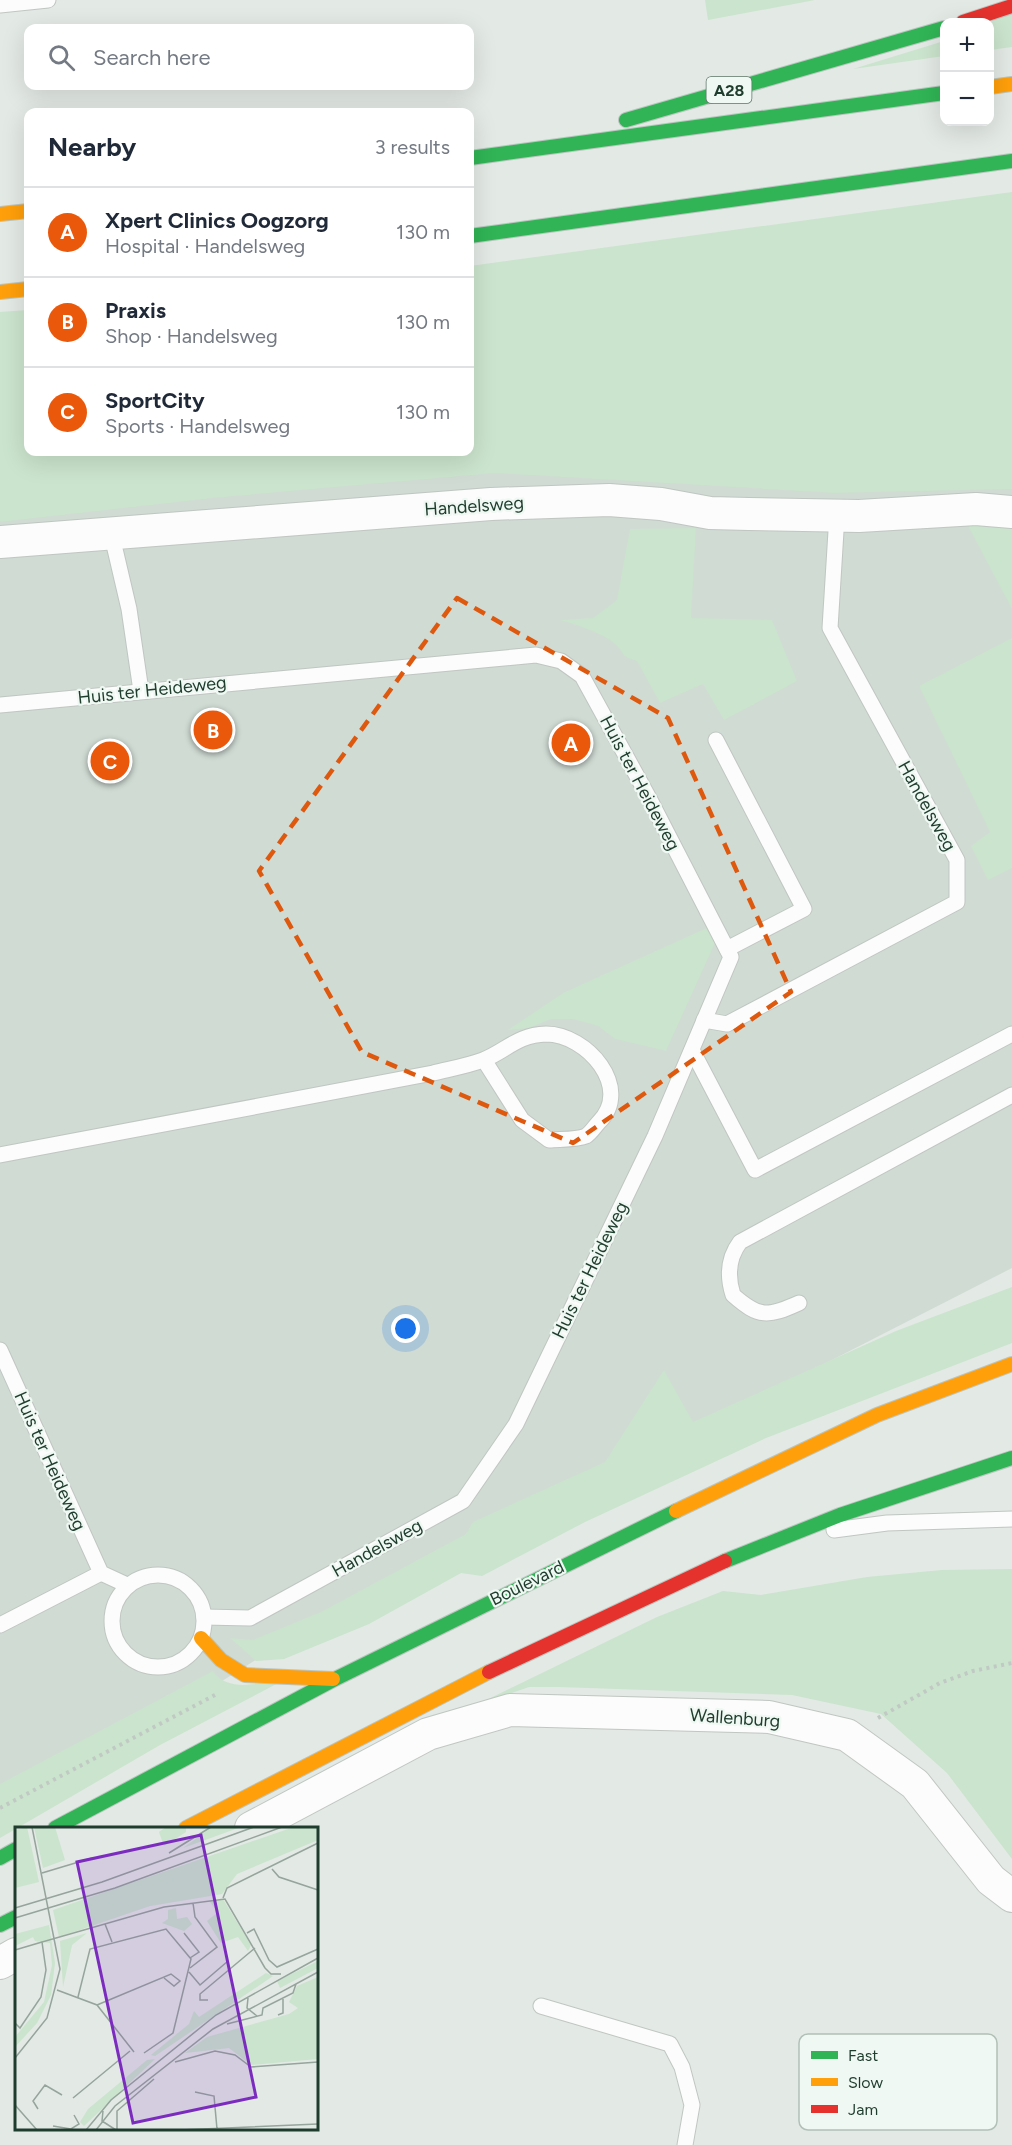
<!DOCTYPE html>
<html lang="en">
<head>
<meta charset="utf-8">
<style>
  :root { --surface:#fff; --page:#f2f2f3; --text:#1f2937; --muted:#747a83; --line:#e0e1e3; --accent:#ea580c }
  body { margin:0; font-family:Figtree,sans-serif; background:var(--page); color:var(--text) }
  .controls { position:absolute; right:18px; top:18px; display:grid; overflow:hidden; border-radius:12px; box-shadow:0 6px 24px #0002 }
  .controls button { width:54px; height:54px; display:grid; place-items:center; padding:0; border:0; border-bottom:2px solid var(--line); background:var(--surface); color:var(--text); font:30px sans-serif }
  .you { position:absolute; left:406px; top:1329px; width:21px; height:21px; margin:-15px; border:4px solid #fff; border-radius:50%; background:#1a73e8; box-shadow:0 0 0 9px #1a73e833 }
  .badge { display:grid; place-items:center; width:39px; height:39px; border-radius:50%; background:var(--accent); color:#fff; font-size:20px; font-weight:700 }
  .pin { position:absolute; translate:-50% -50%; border:3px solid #fff; box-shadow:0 2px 6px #0006 }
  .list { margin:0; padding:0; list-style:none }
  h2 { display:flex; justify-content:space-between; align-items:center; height:78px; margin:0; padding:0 24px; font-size:26px }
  h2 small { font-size:20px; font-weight:400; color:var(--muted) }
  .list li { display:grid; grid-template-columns:39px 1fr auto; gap:18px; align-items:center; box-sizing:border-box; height:90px; padding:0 24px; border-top:2px solid var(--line) }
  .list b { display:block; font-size:22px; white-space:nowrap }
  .list p { margin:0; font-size:20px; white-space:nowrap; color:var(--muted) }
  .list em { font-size:20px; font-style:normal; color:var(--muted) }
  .icon { flex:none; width:33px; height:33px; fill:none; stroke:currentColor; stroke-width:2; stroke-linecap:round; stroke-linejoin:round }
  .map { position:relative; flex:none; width:1012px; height:2145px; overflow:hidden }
  .search { position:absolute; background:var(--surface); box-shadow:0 6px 24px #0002; left:24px; top:24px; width:450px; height:66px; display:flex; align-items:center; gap:15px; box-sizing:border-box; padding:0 21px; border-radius:12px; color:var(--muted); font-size:22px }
  .panel { position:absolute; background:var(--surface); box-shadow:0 6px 24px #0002; left:24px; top:108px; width:450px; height:348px; border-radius:12px }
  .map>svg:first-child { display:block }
</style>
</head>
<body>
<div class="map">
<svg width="1012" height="2145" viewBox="0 0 1012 2145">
  <rect width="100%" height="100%" fill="#e3e9e5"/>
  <polygon fill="#d0dbd4" points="1012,428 1012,1268 305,1629 0,1820 0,482"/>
  <g fill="#cbe4cd">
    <polygon points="705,0 815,0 708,20"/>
    <polygon points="1012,12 1012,47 990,50 990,22"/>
    <polygon points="944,41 944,56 853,69"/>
    <polygon points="1012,192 1012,489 834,493 495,473 213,498 0,522 0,312 28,310 28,452 470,452 470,266"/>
    <polygon points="1012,524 1012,609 968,526"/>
    <path d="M696 528 691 618 772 620 797 681 724 720 703 684 660 703 637 661C619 656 626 654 615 644 602 633 577 625 560 620L593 618 617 600 630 529Z"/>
    <polygon points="1012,638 1012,868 988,880 971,846 990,832 919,686"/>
    <polygon points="709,927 715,943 666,1051 615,1039 598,1026 573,1019 551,1019 529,1028 508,1030 563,993"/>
    <polygon points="1012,1287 1012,1343 766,1438 585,1522 482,1576 461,1573 369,1624 284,1659 256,1661 230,1638 253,1640 321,1612 466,1534 473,1522 605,1462 664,1370 693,1422 896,1331"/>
    <polygon points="1012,1569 1012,1859 947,1773 881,1714 792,1695 559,1687 529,1687 474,1706 657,1617 723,1591 761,1595 867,1577 942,1570"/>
    <path d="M213 1671C228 1694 262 1682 284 1680L160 1745 0 1838V1784Z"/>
  </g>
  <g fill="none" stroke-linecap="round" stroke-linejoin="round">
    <defs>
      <g id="lane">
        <polyline points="0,5 48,0"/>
        <polyline points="111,532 129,609 141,691"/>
        <polyline points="0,705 536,655 561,661 582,676 649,798 731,957 655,1136 516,1424 463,1501 250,1618 204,1617"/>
        <polyline points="716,740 804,909 727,949"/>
        <polyline points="704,1020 727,1024 957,902 957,860 830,628 837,515"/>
        <polyline points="692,1050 755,1170 1012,1034"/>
        <path d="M0 1155 433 1073C449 1069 467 1066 483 1060 506 1051 517 1035 546 1034 587 1034 633 1088 599 1122 595 1126 591 1133 586 1136 577 1140 560 1139 549 1140L522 1120 484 1060"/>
        <path d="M799 1303C768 1317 759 1318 733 1295 727 1276 728 1258 740 1242L1012 1095"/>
        <polyline points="0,1350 101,1573 127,1585"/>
        <polyline points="834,1530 887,1523 1012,1519"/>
        <circle cx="158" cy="1621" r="46"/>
        <polyline points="0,1625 101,1573"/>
        <polyline points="541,2006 670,2044 682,2067 692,2105 685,2145"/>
      </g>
      <g id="street">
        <polyline points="0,542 491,504 609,500 661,504 710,513 749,514 859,516 976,509 1012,512"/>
        <polyline points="251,1828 428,1734 510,1710 769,1717 847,1735 915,1784 991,1880 1012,1896"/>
        <polyline points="0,1963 16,1954"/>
      </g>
      <g id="fast">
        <polyline points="626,120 944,28"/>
        <polyline points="470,158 944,93"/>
        <polyline points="470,236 1012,161"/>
        <polyline points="725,1561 840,1515 1012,1458"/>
        <polyline points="55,1828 335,1679 676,1511"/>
        <polyline points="0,1858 16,1849"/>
        <polyline points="0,1925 16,1917"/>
      </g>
      <g id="slow">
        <polyline points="990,87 1012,84"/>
        <polyline points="0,214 28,211"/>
        <polyline points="0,292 28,289"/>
        <polyline points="676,1511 877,1415 1012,1364"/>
        <polyline points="201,1638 221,1660 245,1675 333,1679"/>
        <polyline points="186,1828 489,1672"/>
      </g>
      <g id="jam">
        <polyline points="963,22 1012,6"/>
        <polyline points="489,1672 725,1561"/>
      </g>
    </defs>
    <use href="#lane" stroke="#c0c6c2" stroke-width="17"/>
    <use href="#street" stroke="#c0c6c2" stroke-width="34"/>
    <use href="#fast" stroke="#bcc5c0" stroke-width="16"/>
    <use href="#slow" stroke="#bcc5c0" stroke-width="16"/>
    <use href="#jam" stroke="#bcc5c0" stroke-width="16"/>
    <g stroke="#c0c9c3" stroke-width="4" stroke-dasharray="3 4.5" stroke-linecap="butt">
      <polyline points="878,1718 940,1683 973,1671 1012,1663"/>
      <polyline points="0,1808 215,1695"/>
    </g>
    <use href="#lane" stroke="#fbfcfb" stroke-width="15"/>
    <use href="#street" stroke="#fbfcfb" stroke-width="32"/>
    <use href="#fast" stroke="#30b455" stroke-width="14"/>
    <use href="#slow" stroke="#ff9f0a" stroke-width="14"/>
    <use href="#jam" stroke="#e5322d" stroke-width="14"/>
  </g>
  <path fill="none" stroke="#de580e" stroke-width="4.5" stroke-dasharray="12 8" stroke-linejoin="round" d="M457 598 668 718 791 992 573 1143 362 1052 259 871Z"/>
  <g text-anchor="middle" stroke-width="4.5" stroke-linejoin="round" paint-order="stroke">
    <rect fill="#f0f8f3" stroke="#5e756a" stroke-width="1.5" x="706.5" y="77" width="45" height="26" rx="4.5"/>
    <g font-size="16" font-weight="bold" fill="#1f3d2f">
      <text x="729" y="96">A28</text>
    </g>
    <g font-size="18" fill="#1f3d2f" stroke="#f0f8f3">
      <text transform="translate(474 506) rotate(-4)" y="6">Handelsweg</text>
      <text transform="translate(152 690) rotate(-6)" y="6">Huis ter Heideweg</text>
      <text transform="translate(640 783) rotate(62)" y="6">Huis ter Heideweg</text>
      <text transform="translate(927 806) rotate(61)" y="6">Handelsweg</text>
      <text transform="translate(590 1270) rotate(-64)" y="6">Huis ter Heideweg</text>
      <text transform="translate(50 1461) rotate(66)" y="6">Huis ter Heideweg</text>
      <text transform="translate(377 1548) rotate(-29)" y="6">Handelsweg</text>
      <text transform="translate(527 1583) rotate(-26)" y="6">Boulevard</text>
      <text transform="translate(735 1718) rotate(4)" y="6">Wallenburg</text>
    </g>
  </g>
  <g transform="translate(15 1827)">
    <rect width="303" height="303" fill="#e3e9e5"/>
    <path d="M12 0 24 55 0 61V3ZM19 0H40L50 33 28 41ZM151 0H171V5L149 19 144 5ZM197 0H226L168 21ZM279 0H303V13L222 47 207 67 135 79 44 110 38 83ZM208 72 236 118 233 124 223 110 206 116 192 94 203 85 194 74ZM161 81 162 92 172 90 177 97 169 104 147 96 153 92V83ZM34 98 40 136 36 168 22 196 0 220V210L29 175 37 138 35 116 20 114 18 110 0 119V107ZM72 106 57 118 48 160 45 114ZM303 134V141L265 161 262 154ZM251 146 258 149 140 229 136 228 174 197 179 184 184 190ZM303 150V232L236 238 214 221 170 226 192 210 274 187 283 181 274 175 282 159ZM140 232 69 299 65 295 73 282 132 233Z" fill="#cbe4cd"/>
    <path fill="none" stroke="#95a49c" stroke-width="1.5" d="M154 26 196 0M257 42 264 50 303 63M27 46 77 31M208 71 212 61 303 16M0 81 87 55 239 0M0 91 100 61 267 0M90 97 97 115M169 106 184 125 175 131M232 106 239 102 254 133 262 140 303 122M0 123 27 115M175 141 202 120 180 90 178 76M250 141 256 147H266M174 145 185 158 213 134M42 163 82 178 119 225M63 170 75 122 151 102 176 132 158 206 129 226M233 171 232 181 242 189M193 173H185V167L240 121M82 178 156 147 165 154 159 159 149 151M263 188 268 186V172M0 196 5 201 26 170 31 143 27 115 149 80 210 72 250 141M212 197 247 188 248 181 278 166 281 157M0 231 32 191 45 142 17 0M160 235 200 224 220 228 236 240 303 235M180 265 199 269 202 302M58 271 115 224M0 278 22 303M23 282 18 274 30 258 47 268M88 284 87 294 101 303M38 299 56 302 64 297 59 288M71 303 96 273 201 188 303 131M81 303 100 279 198 202 303 145M102 303V284L139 252M164 303 303 297"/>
    <path fill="#7b2cbf" fill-opacity="0.15" stroke="#7b2cbf" stroke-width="3" d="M186 8 241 270 118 296 62 35Z"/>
    <rect width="303" height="303" fill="none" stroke="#1f3d2f" stroke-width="3"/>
  </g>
  <rect x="799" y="2034" width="198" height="96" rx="9" fill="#f0f8f3" stroke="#b1c0b8" stroke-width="1.5"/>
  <rect x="811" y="2051" width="27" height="8" fill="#30b455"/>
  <rect x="811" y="2078" width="27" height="8" fill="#ff9f0a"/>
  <rect x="811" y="2105" width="27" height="8" fill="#e5322d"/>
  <g font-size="16" fill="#1f3d2f">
    <text x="848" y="2061">Fast</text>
    <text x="848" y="2088">Slow</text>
    <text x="848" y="2115">Jam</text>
  </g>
</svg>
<div class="controls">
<button>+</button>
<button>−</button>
</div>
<div class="you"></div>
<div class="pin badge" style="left:571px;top:743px">A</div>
<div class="pin badge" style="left:213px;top:730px">B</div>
<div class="pin badge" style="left:110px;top:761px">C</div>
<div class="search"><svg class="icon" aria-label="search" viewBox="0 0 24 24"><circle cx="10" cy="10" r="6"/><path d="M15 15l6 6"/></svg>Search here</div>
<section class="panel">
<h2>Nearby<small>3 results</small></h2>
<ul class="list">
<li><span class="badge">A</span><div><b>Xpert Clinics Oogzorg</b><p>Hospital · Handelsweg</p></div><em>130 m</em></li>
<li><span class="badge">B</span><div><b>Praxis</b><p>Shop · Handelsweg</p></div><em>130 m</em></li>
<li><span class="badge">C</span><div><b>SportCity</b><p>Sports · Handelsweg</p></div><em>130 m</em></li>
</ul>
</section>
</div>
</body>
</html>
